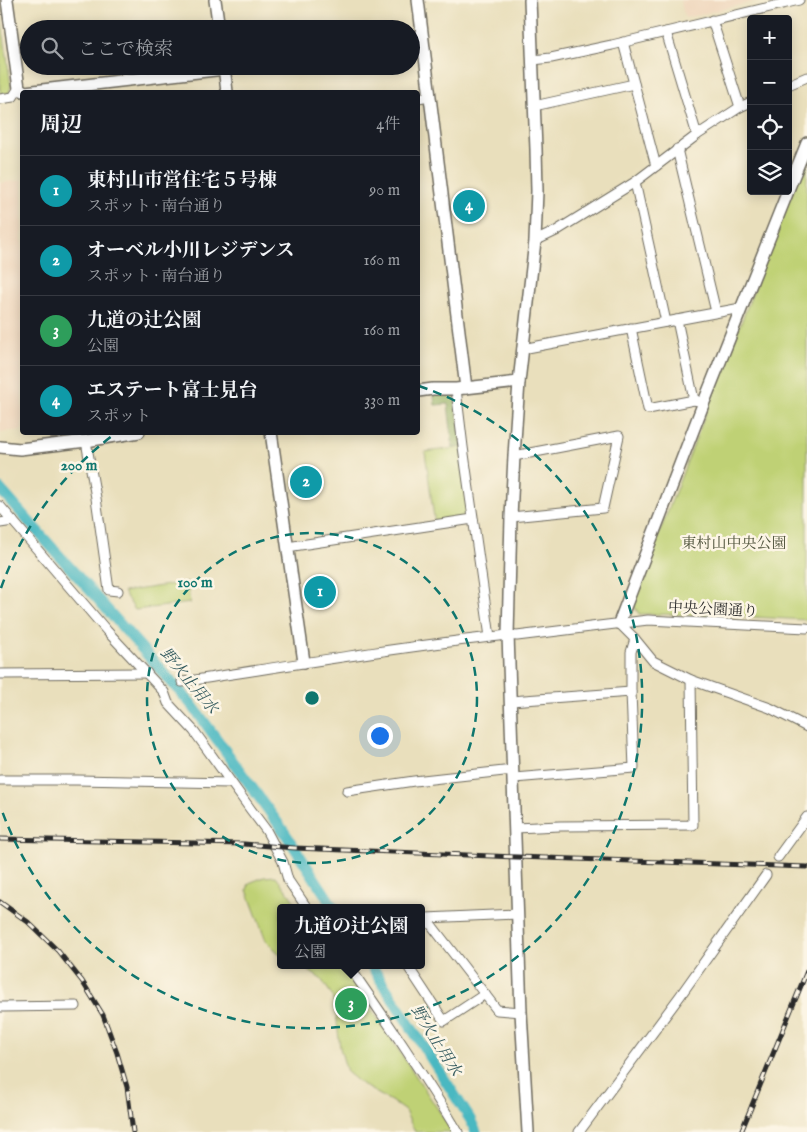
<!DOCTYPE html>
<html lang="ja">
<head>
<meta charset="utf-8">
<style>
  :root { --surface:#171b24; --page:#242831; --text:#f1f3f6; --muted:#9ea1a6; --line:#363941; --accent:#d1495b }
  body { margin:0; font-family:"IM FELL English","Noto Serif JP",serif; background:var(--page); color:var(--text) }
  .controls { position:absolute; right:15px; top:15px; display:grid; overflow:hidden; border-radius:5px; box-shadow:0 2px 12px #0003 }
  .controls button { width:45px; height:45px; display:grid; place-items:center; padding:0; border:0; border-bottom:1px solid var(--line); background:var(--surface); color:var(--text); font:25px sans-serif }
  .you { position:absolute; left:379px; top:735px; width:18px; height:18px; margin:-12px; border:4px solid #fff; border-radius:50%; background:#1a73e8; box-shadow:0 0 0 8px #1a73e833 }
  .badge { display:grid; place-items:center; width:32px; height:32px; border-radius:50%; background:var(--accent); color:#fff; font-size:16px; font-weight:700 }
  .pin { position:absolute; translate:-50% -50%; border:2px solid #fff; box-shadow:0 1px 5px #0006 }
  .popup { position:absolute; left:277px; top:904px; width:148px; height:65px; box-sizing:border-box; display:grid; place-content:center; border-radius:5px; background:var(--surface); filter:drop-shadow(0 1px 4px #0005); font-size:16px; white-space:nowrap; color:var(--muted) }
  .popup b { font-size:19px; color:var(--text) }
  .popup::after { content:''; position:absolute; left:50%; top:100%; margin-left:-10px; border:10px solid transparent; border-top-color:var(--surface) }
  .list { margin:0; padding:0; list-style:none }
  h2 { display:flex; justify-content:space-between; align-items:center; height:65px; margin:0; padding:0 20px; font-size:21px }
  h2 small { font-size:16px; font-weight:400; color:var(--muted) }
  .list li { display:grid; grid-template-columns:32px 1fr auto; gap:15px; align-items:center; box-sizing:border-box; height:70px; padding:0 20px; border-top:1px solid var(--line) }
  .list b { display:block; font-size:19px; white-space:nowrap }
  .list p { margin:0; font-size:16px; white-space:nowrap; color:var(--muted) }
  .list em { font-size:16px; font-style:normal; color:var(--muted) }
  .icon { flex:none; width:28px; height:28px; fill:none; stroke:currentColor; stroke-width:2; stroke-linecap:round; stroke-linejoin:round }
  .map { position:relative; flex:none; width:807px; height:1132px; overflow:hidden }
  .search { position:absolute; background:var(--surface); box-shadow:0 2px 12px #0003; left:20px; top:20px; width:400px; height:55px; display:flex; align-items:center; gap:12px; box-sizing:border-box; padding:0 18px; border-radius:28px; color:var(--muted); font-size:19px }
  .panel { position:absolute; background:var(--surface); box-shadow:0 2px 12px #0003; left:20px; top:90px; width:400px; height:345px; border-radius:5px }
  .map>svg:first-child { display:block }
</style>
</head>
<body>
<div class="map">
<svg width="807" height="1132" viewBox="0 0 807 1132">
  <rect width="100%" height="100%" fill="#fcf5e5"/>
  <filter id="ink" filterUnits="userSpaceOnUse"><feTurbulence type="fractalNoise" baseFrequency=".02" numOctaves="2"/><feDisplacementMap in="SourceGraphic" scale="10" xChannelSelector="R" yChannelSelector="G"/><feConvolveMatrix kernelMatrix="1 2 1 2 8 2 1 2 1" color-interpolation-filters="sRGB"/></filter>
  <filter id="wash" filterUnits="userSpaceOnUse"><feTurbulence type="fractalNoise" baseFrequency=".0096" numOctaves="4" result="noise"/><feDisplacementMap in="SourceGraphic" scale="20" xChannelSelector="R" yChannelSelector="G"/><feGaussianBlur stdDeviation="1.12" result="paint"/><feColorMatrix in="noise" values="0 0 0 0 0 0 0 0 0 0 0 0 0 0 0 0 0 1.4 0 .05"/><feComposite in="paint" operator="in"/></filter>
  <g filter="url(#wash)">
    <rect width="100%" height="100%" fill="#e9dfbc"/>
    <g fill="#efd6bb">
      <polygon points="680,0 761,0 685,18"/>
      <polygon points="22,180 22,430 0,432 0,183"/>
    </g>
    <g fill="#bfd174" stroke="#757e50">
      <polygon points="0,9 11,86 9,93 0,94"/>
      <polygon points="807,153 807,620 717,615 639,614 632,603"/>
      <polygon points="463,447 473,519 435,525 425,452"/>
      <polygon points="187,582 190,603 135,610 123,592"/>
      <polygon points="276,876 299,908 281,908 281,955 266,941 247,890 249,883 264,877"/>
      <polygon points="300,965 341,965 356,986 453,1132 415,1132 405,1111 391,1101 364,1086 347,1072 340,1048 336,1013 332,995 321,979"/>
    </g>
    <polygon fill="#97b366" stroke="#616f48" points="453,387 463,447 453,448 448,404 435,405 433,389"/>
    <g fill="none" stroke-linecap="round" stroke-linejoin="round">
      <g stroke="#49b8c1" stroke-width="11">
        <polyline points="0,489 192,705 285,833 334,908"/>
        <polyline points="371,965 470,1119 476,1132"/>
      </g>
    </g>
  </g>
  <g filter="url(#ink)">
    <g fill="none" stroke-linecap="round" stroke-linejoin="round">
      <defs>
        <g id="minor">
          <polyline points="712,20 740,107"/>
          <polyline points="666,32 697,135"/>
          <polyline points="623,42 656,166"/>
          <polyline points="533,60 551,58 612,45 799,0"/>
          <polyline points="788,85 807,77"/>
          <polyline points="418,98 430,96"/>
          <polyline points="0,99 13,97 19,88"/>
          <polyline points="534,106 634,84"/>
          <polyline points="677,149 716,312"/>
          <polyline points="635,182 666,322"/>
          <polyline points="535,241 556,231 635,182 697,135 740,107 751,102"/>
          <polyline points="677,320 694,400"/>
          <polyline points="631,328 648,409 694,400 704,402"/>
          <polyline points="522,349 741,308"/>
          <polyline points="456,389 463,447 490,637"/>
          <polyline points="86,441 96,498 109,590 118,591"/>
          <polyline points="0,506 107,631 164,692 168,703 194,731 251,810 266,830 283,862 288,880 307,908"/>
          <polyline points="511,517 603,508 619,436 514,456"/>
          <polyline points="0,523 13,521"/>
          <polyline points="287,547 473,519"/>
          <polyline points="619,623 635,639 653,661 691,680 770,708 807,727"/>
          <polyline points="0,674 147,673"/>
          <path d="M182 682C291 665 399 647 508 635L517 636 648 620 807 628"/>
          <polyline points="511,701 631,692"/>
          <polyline points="514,778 634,768 631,692 631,652 635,639"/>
          <polyline points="0,780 77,780 231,783"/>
          <polyline points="347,791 414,781 513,770"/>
          <polyline points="515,828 560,826 693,825 691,680"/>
          <polyline points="778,857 807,817"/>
          <polyline points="518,914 426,918 497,1010 521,1012"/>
          <path d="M348 965C386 1020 424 1075 458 1132"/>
          <polyline points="407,965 444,1021 485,994"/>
          <polyline points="0,1007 76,1006"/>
          <polyline points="579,1132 680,996 766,875"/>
        </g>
        <g id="tertiary">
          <polyline points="7,0 19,88 25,92 224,69"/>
          <polyline points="215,0 219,29"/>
          <polyline points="418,0 466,388"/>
          <polyline points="224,66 227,92"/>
          <polyline points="788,190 807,143"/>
          <polyline points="418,391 433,389 456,389 519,382"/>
          <polyline points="271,432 304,662"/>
          <polyline points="0,447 20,449 86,441 139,432"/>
          <polyline points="619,623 704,402 788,191"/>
          <polyline points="528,1132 521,1012 508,635 511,517 514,456 519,382 535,241 537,191 536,149 530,0"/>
        </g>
      </defs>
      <use href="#minor" stroke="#6e6a5e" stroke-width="11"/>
      <use href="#tertiary" stroke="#6e6a5e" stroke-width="14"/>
      <use href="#minor" stroke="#fff" stroke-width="9"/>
      <use href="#tertiary" stroke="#fff" stroke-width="11"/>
      <defs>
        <g id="rail">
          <polyline points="0,839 244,844 295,848 517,857 807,867"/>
          <polyline points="0,902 28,922 58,951 82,981 103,1015 117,1053 127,1087 133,1132"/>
          <polyline points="741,1132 807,971"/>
        </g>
      </defs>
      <use href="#rail" stroke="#2b2b2b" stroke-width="5"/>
      <use href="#rail" stroke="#fcf5e5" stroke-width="3" stroke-dasharray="9" stroke-linecap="butt"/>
    </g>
  </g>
  <g fill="none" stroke="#0f766e" stroke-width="2.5" stroke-dasharray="9 6">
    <circle cx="312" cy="698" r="165"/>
    <path d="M1 588A330 330 0 0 1 116 433M419 386A330 330 0 1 1 1 808"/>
  </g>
  <g text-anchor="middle" stroke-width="5" stroke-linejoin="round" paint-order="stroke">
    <g font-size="15" fill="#50543d" stroke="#fcf5e5">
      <text x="734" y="548">東村山中央公園</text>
    </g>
    <g font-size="15" fill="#2b2b2b" stroke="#fcf5e5">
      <text transform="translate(713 609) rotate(3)" y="5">中央公園通り</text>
    </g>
    <g font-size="16" font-style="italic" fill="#365c60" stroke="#fcf5e5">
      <text transform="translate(190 680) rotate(50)" y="6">野火止用水</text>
      <text transform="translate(437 1040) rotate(58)" y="6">野火止用水</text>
    </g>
  </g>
  <circle cx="312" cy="698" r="8" fill="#0f766e" stroke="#fcf5e5" stroke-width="2.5"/>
  <g font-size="15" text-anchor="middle" font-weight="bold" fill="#0f766e" stroke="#fcf5e5" stroke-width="5" stroke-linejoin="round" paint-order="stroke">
    <text x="79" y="470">200 m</text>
    <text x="195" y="587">100 m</text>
  </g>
</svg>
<div class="controls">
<button>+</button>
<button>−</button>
<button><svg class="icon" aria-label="locate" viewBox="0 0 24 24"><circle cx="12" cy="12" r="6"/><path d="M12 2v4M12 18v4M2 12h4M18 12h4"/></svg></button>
<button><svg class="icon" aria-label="layers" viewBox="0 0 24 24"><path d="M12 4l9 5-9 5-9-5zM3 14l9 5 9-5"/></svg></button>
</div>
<div class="you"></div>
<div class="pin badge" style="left:320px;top:592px;background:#0f9aa8">1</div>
<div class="pin badge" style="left:306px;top:482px;background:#0f9aa8">2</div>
<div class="pin badge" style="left:351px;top:1004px;background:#2e9e5b">3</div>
<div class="popup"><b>九道の辻公園</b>公園</div>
<div class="pin badge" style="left:469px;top:206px;background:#0f9aa8">4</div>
<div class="search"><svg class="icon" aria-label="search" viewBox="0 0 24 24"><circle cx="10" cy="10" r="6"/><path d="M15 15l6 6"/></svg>ここで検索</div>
<section class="panel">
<h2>周辺<small>4件</small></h2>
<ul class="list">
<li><span class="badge" style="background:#0f9aa8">1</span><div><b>東村山市営住宅５号棟</b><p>スポット · 南台通り</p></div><em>90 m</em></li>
<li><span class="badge" style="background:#0f9aa8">2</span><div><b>オーベル小川レジデンス</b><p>スポット · 南台通り</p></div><em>160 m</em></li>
<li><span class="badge" style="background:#2e9e5b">3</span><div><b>九道の辻公園</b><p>公園</p></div><em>160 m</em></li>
<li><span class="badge" style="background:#0f9aa8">4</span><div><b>エステート富士見台</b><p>スポット</p></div><em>330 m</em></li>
</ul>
</section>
</div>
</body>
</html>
